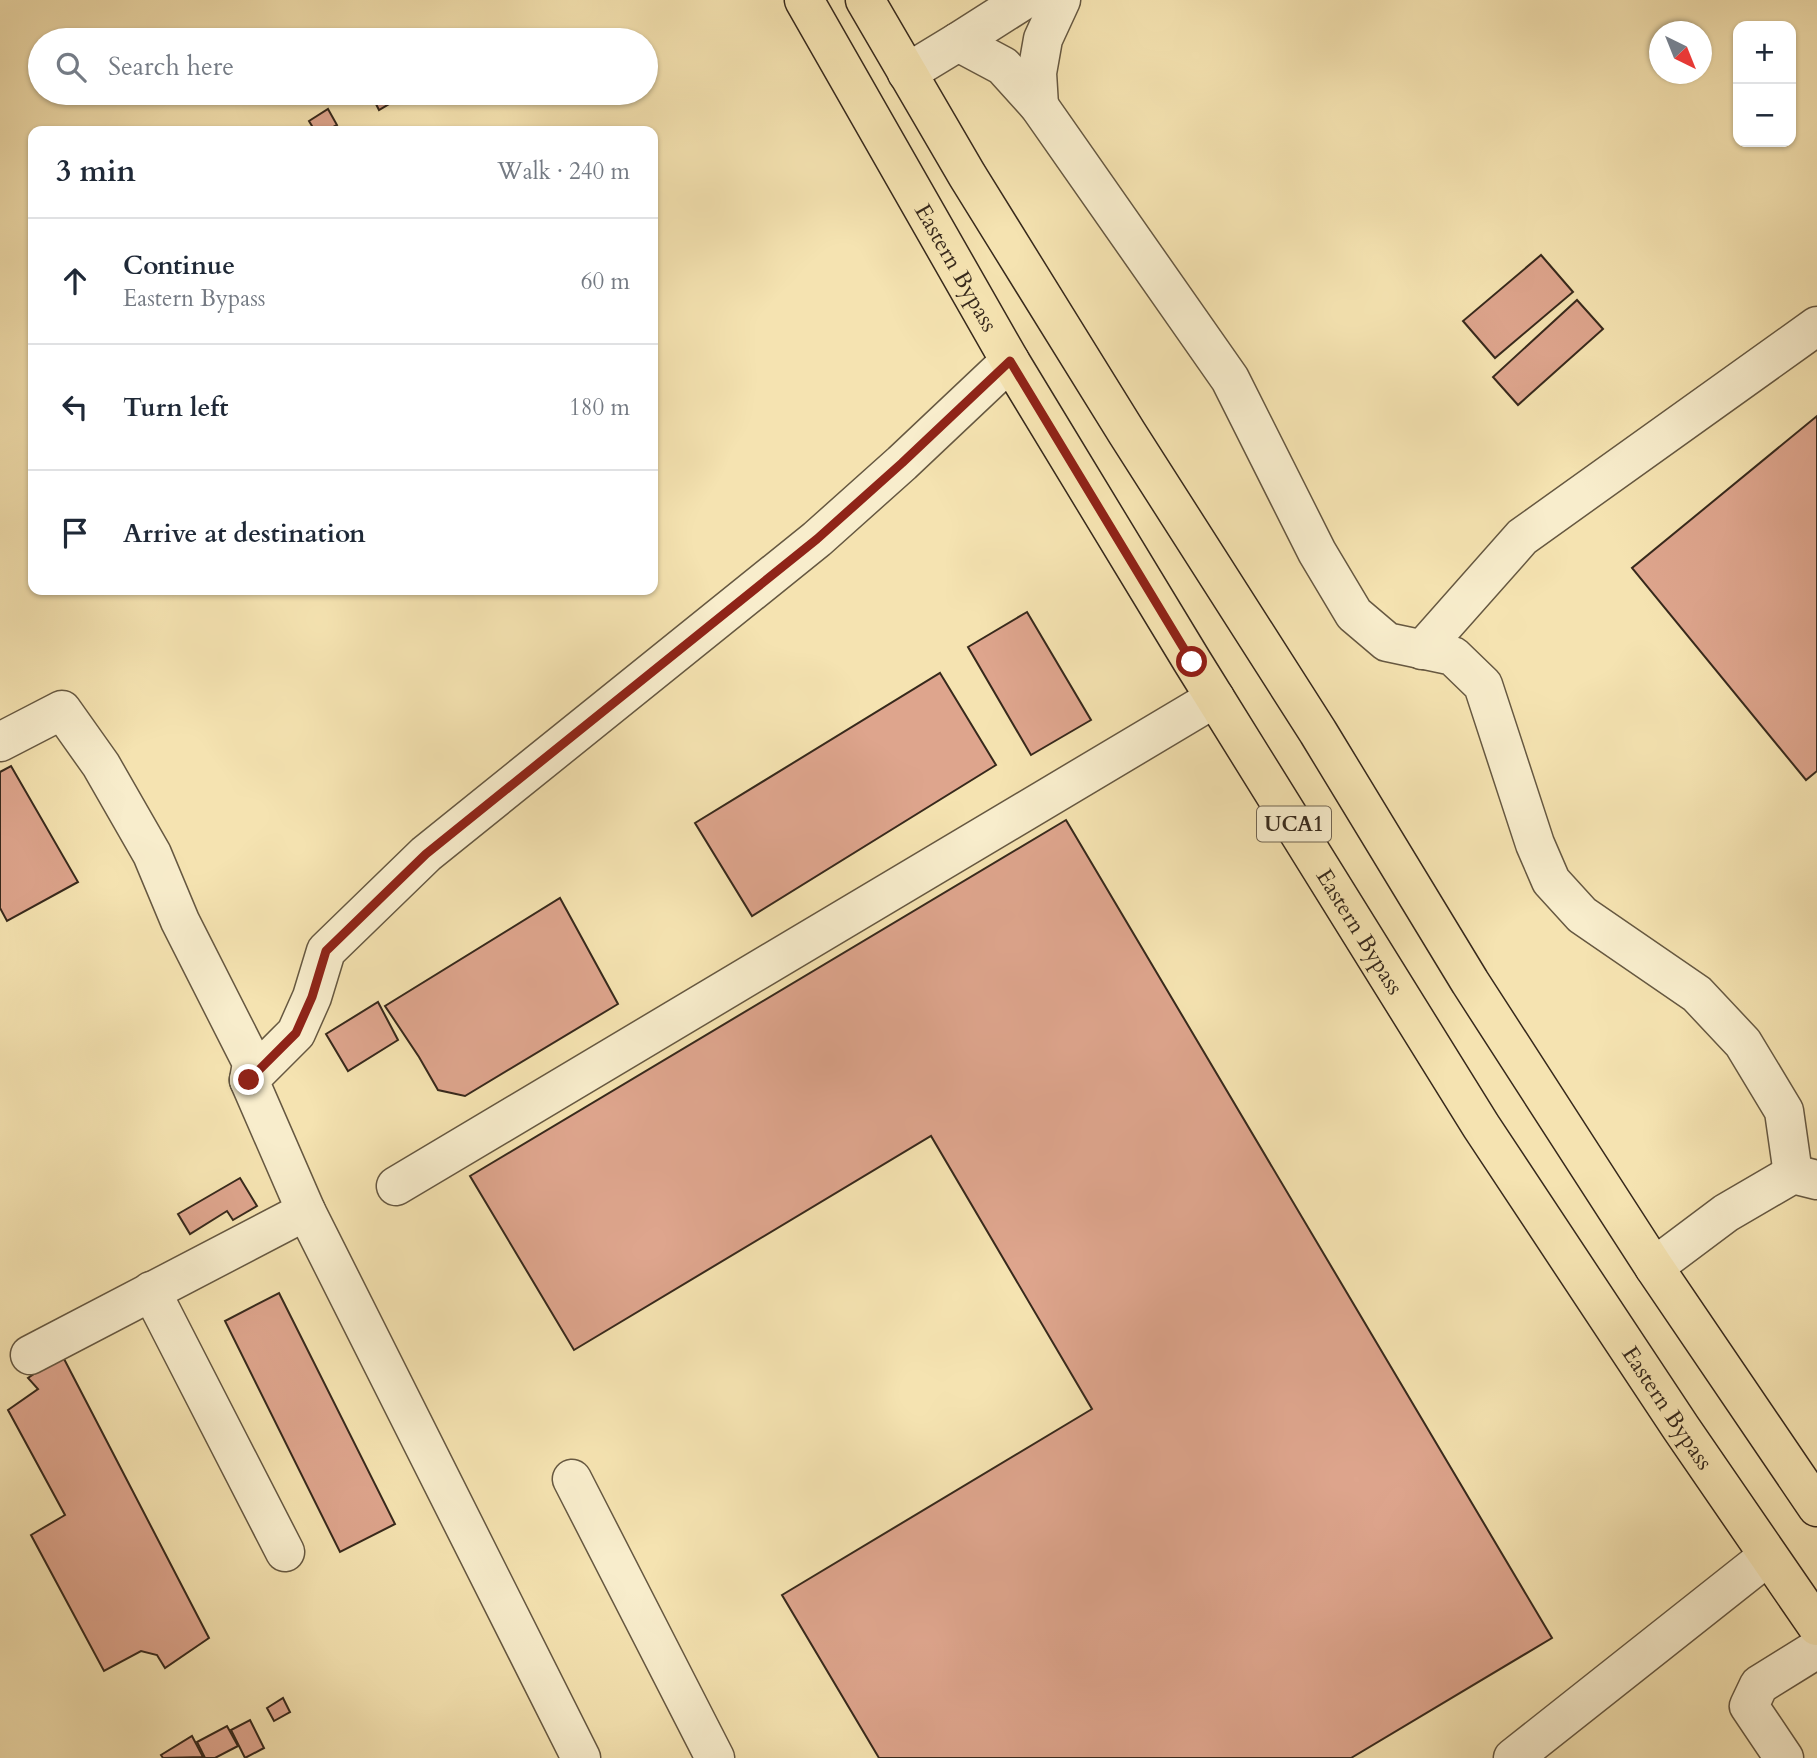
<!DOCTYPE html>
<html lang="en">
<head>
<meta charset="utf-8">
<style>
  :root { --surface:#fff; --page:#f2f2f3; --text:#1f2937; --muted:#747a83; --line:#e0e1e3 }
  body { margin:0; font-family:Cardo,serif; background:var(--page); color:var(--text) }
  .controls { position:absolute; right:21px; top:21px; display:grid; overflow:hidden; border-radius:14px; box-shadow:0 2px 5px #0004 }
  .controls button { width:63px; height:63px; display:grid; place-items:center; padding:0; border:0; border-bottom:2px solid var(--line); background:var(--surface); color:var(--text); font:35px sans-serif }
  .compass { position:absolute; left:1649px; top:21px; width:63px; height:63px; border-radius:50%; background:var(--surface); box-shadow:0 2px 5px #0004; rotate:137deg }
  .stop { position:absolute; width:21px; height:21px; margin:-16px; border:5px solid #8f2418; border-radius:50%; background:#fff }
  .stop.end { background:#8f2418; border-color:#fff; box-shadow:0 2px 7px #0008 }
  .list { margin:0; padding:0; list-style:none }
  h2 { display:flex; justify-content:space-between; align-items:center; height:91px; margin:0; padding:0 28px; font-size:30px }
  h2 small { font-size:23px; font-weight:400; color:var(--muted) }
  .list li { display:grid; grid-template-columns:46px 1fr auto; gap:21px; align-items:center; box-sizing:border-box; height:126px; padding:0 28px; border-top:2px solid var(--line) }
  .list b { display:block; font-size:26px; white-space:nowrap }
  .list p { margin:0; font-size:23px; white-space:nowrap; color:var(--muted) }
  .list em { font-size:23px; font-style:normal; color:var(--muted) }
  .icon { flex:none; width:38px; height:38px; fill:none; stroke:currentColor; stroke-width:2; stroke-linecap:round; stroke-linejoin:round }
  .map { position:relative; flex:none; width:1817px; height:1758px; overflow:hidden }
  .search { position:absolute; background:var(--surface); box-shadow:0 2px 5px #0004; left:28px; top:28px; width:630px; height:77px; display:flex; align-items:center; gap:18px; box-sizing:border-box; padding:0 24px; border-radius:38px; color:var(--muted); font-size:26px }
  .panel { position:absolute; background:var(--surface); box-shadow:0 2px 5px #0004; left:28px; top:126px; width:630px; height:469px; border-radius:14px }
  .map>svg:first-child { display:block }
</style>
</head>
<body>
<div class="map">
<svg width="1817" height="1758" viewBox="0 0 1817 1758">
  <rect width="100%" height="100%" fill="#f5e3b1"/>
  <filter id="stains"><feTurbulence type="fractalNoise" baseFrequency=".00286" numOctaves="4"/><feColorMatrix values="0 0 0 0 .2 0 0 0 0 .09 0 0 0 0 .02 0 0 0 .5 -.17"/></filter>
  <radialGradient id="worn" r=".72"><stop offset=".6" stop-color="#630" stop-opacity="0"/><stop offset="1" stop-color="#630" stop-opacity=".3"/></radialGradient>
  <g fill="#dea58d" stroke="#37291c" stroke-width="2">
    <polygon points="384,93 389,104 379,110 374,100"/>
    <polygon points="328,109 337,125 326,131 315,131 309,121"/>
    <polygon points="1541,255 1573,292 1495,358 1463,321"/>
    <polygon points="1577,300 1603,329 1518,405 1493,377"/>
    <polygon points="1817,416 1817,771 1806,780 1632,568"/>
    <polygon points="1027,612 1091,720 1031,755 968,647"/>
    <polygon points="940,673 996,765 752,916 695,823"/>
    <polygon points="11,766 78,882 7,921 0,908 0,772"/>
    <polygon points="1066,820 1552,1638 1351,1758 879,1758 782,1595 1092,1409 931,1136 574,1350 470,1176"/>
    <polygon points="560,898 618,1004 465,1096 438,1090 419,1057 385,1006"/>
    <polygon points="378,1002 398,1040 348,1071 326,1034"/>
    <polygon points="240,1178 257,1206 233,1220 227,1211 190,1234 178,1214"/>
    <polygon points="279,1293 395,1524 340,1552 225,1321"/>
    <polygon points="62,1355 209,1638 165,1668 157,1655 141,1651 104,1671 31,1535 65,1515 8,1410 38,1389 28,1378"/>
    <polygon points="283,1698 290,1712 274,1721 267,1708"/>
    <polygon points="250,1720 264,1748 245,1758 231,1730"/>
    <polygon points="227,1726 238,1746 215,1758 205,1758 197,1742"/>
    <polygon points="192,1736 203,1757 163,1758 161,1755"/>
  </g>
  <g fill="none" stroke-linecap="round" stroke-linejoin="round">
    <defs>
      <g id="minor">
        <polyline points="958,42 1024,0"/>
        <polyline points="907,73 958,42 1003,66 1039,106 1230,379 1317,552 1354,614 1387,642 1453,656 1483,685 1535,844 1551,881 1582,915 1697,994 1743,1043 1784,1111 1793,1174"/>
        <polyline points="1039,106 1037,73 1043,39 1061,0"/>
        <polyline points="1422,650 1522,537 1817,326"/>
        <polyline points="0,742 62,710 101,765 152,854 180,921 252,1063 249,1080"/>
        <polyline points="396,1186 1215,698"/>
        <polyline points="1654,1267 1726,1213 1793,1174 1817,1180"/>
        <polyline points="151,1291 285,1552"/>
        <polyline points="30,1355 306,1211"/>
        <polyline points="572,1479 715,1758"/>
        <polyline points="581,1758 306,1211 249,1080 296,1033 312,997 326,951 426,854 817,539 902,463 1010,361"/>
        <polyline points="1513,1758 1768,1556"/>
        <polyline points="1784,1758 1749,1706 1759,1685 1817,1649"/>
      </g>
      <g id="major">
        <path id="s1" d="M804 0 1010 361 1192 661 1481 1126 1681 1428 1817 1626"/>
        <polyline points="865,0 967,175 1127,433 1318,732 1470,982 1654,1267 1817,1507"/>
      </g>
    </defs>
    <use href="#minor" stroke="#665841" stroke-width="41"/>
    <use href="#major" stroke="#37291c" stroke-width="41"/>
    <use href="#minor" stroke="#f8edcc" stroke-width="38"/>
    <use href="#major" stroke="#f5e3b1" stroke-width="38"/>
  </g>
  <g fill="none" stroke-linecap="round" stroke-linejoin="round">
    <polyline stroke="#8f2418" stroke-width="9" points="249,1080 296,1033 312,997 326,951 426,854 817,539 902,463 1010,361 1192,662"/>
  </g>
  <g text-anchor="middle" stroke-width="6" stroke-linejoin="round" paint-order="stroke">
    <rect fill="#f8edcc" stroke="#716451" stroke-width="2" x="1257" y="806.5" width="74" height="35" rx="5"/>
    <g font-size="21" font-weight="bold" fill="#37291c">
      <text x="1294" y="831">UCA1</text>
    </g>
    <g font-size="23" fill="#37291c" stroke="#f8edcc">
      <text dy="8" stroke="none"><textPath href="#s1" startOffset="308">Eastern Bypass</textPath></text>
      <text dy="8" stroke="none"><textPath href="#s1" startOffset="1085">Eastern Bypass</textPath></text>
      <text dy="8" stroke="none"><textPath href="#s1" startOffset="1652">Eastern Bypass</textPath></text>
    </g>
  </g>
  <rect width="100%" height="100%" filter="url(#stains)"/>
  <rect width="100%" height="100%" fill="url(#worn)"/>
</svg>
<div class="controls">
<button>+</button>
<button>−</button>
</div>
<svg class="compass" viewBox="-18 -18 36 36"><path d="M0-13l5 13h-10z" fill="#e53935"/><path d="M0 13l5-13h-10z" fill="#747a83"/></svg>
<div class="stop" style="left:1192px;top:662px"></div>
<div class="stop end" style="left:249px;top:1080px"></div>
<div class="search"><svg class="icon" aria-label="search" viewBox="0 0 24 24"><circle cx="10" cy="10" r="6"/><path d="M15 15l6 6"/></svg>Search here</div>
<section class="panel">
<h2>3 min<small>Walk · 240 m</small></h2>
<ul class="list">
<li><svg class="icon" aria-label="ahead" viewBox="0 0 24 24"><path d="M12 20V5M6 11l6-6 6 6"/></svg><div><b>Continue</b><p>Eastern Bypass</p></div><em>60 m</em></li>
<li><svg class="icon" aria-label="left" viewBox="0 0 24 24"><path d="M17 20v-9H6M10 6l-5 5 5 5"/></svg><div><b>Turn left</b></div><em>180 m</em></li>
<li><svg class="icon" aria-label="arrive" viewBox="0 0 24 24"><path d="M6 21V4h12l-3 4 3 4H6"/></svg><div><b>Arrive at destination</b></div></li>
</ul>
</section>
</div>
</body>
</html>
